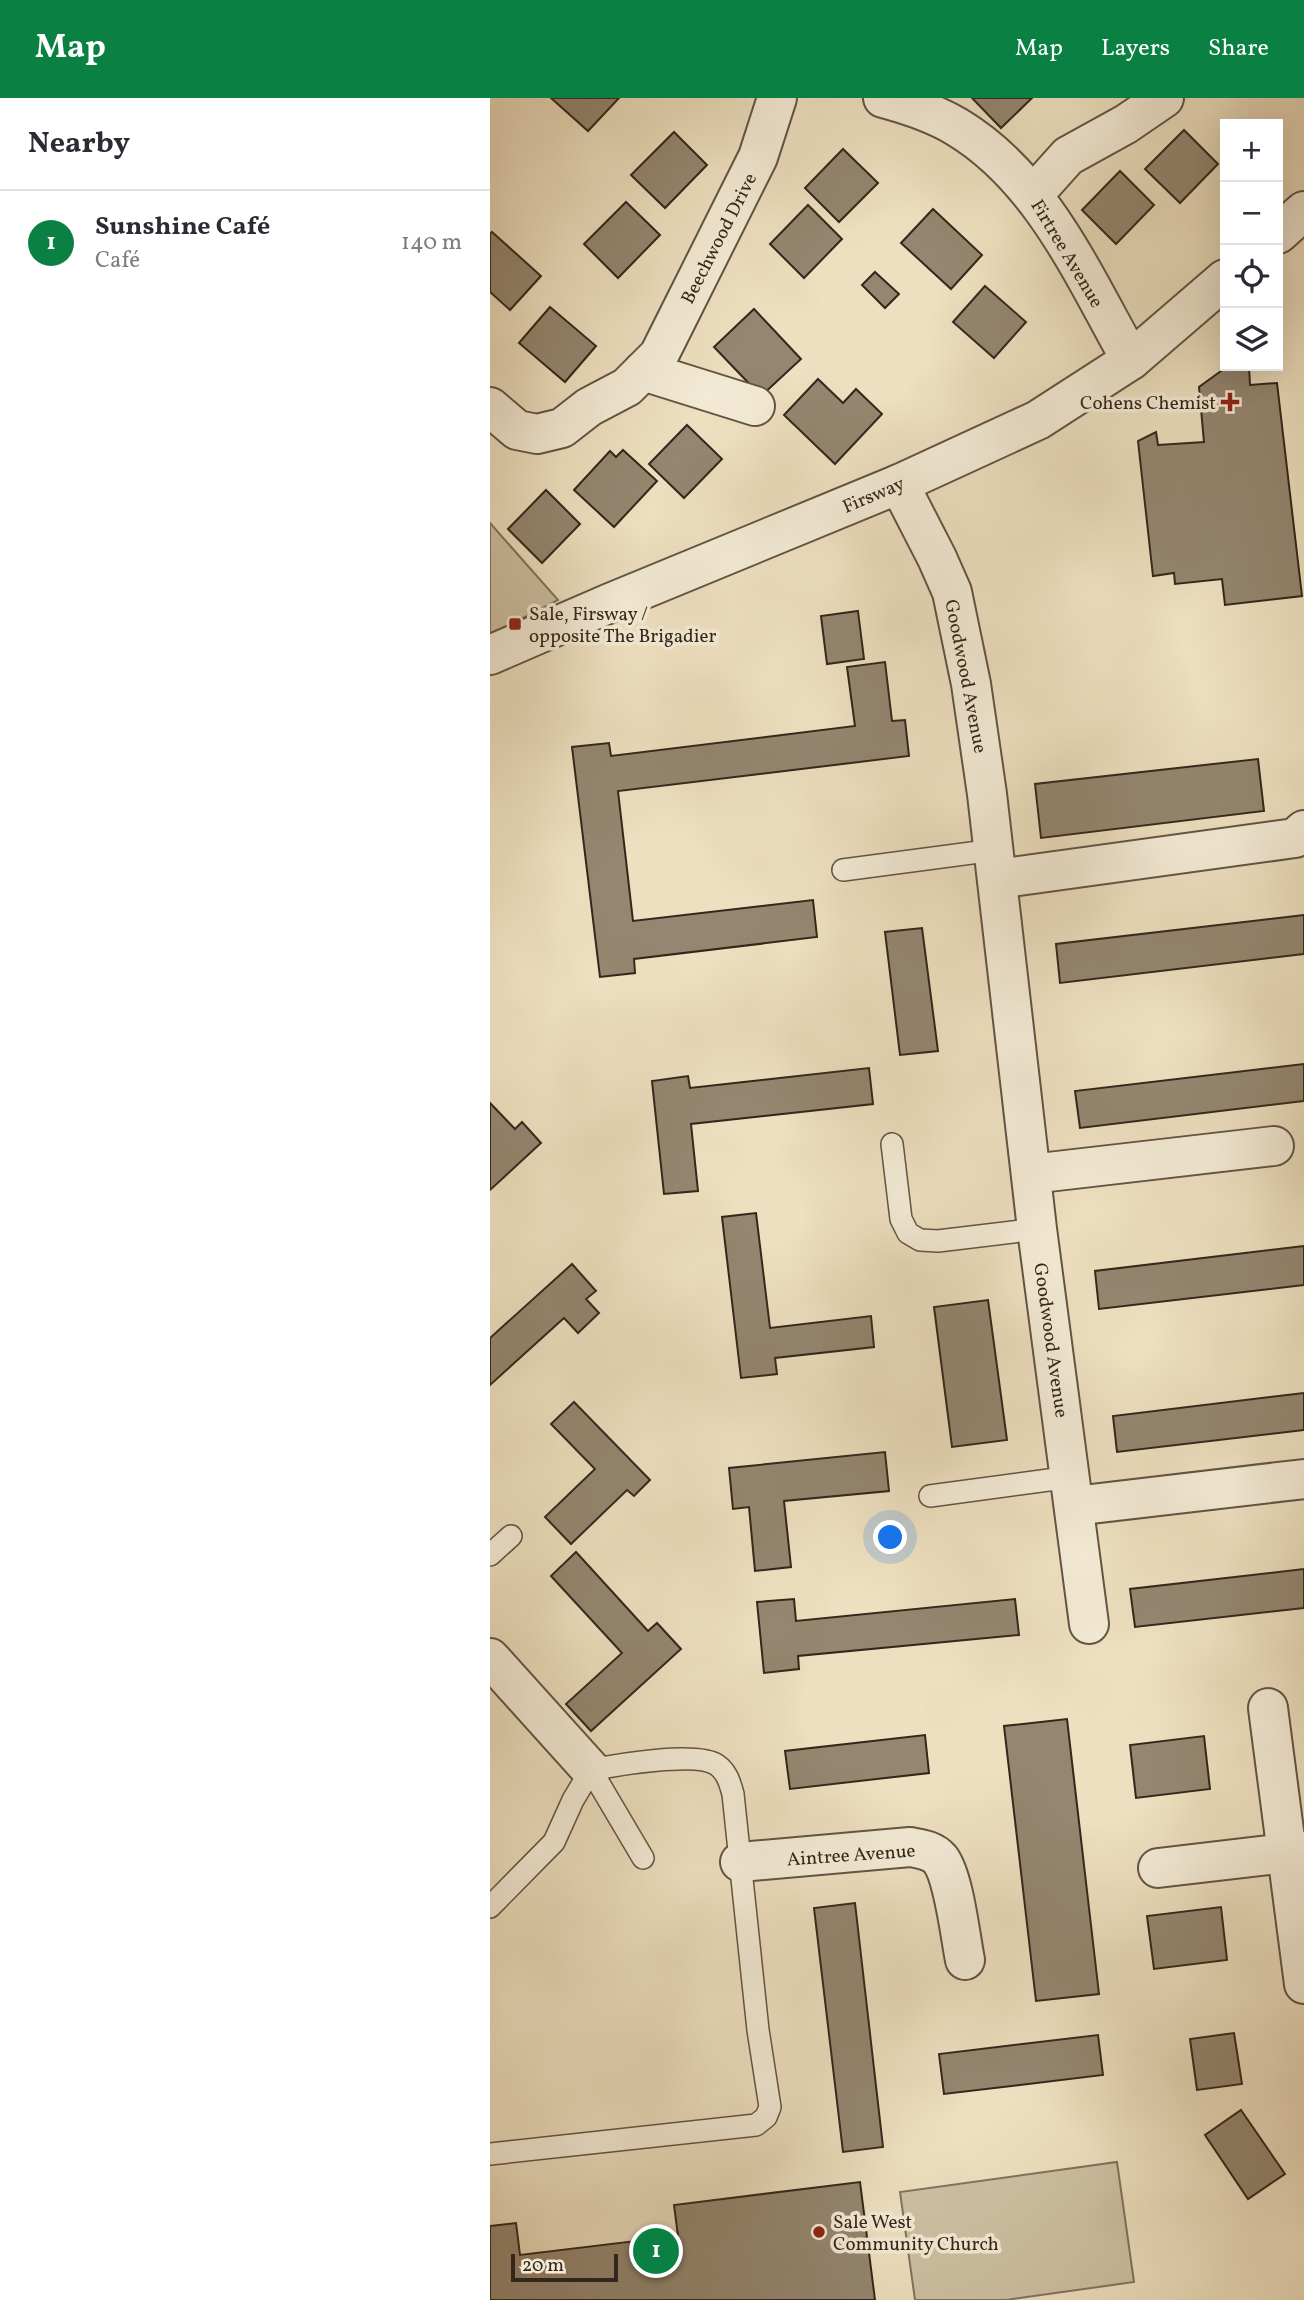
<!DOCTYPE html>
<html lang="en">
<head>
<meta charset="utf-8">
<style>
  :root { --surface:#fff; --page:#f2f2f3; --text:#2b2b33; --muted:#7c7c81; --line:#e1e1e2; --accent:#0b8043 }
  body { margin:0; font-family:Vollkorn,serif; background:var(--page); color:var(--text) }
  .controls { position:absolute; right:21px; top:21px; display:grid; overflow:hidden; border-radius:0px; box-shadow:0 7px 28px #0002 }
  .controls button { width:63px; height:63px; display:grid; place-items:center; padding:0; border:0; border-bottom:2px solid var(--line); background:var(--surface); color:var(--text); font:35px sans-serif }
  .scale { position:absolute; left:21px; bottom:18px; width:107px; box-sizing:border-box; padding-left:7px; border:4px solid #33261b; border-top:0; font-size:19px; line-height:24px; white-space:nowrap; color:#33261b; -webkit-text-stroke:5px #f3ead5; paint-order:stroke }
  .you { position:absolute; left:401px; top:1440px; width:24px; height:24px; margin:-18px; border:5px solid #fff; border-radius:50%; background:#1a73e8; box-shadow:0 0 0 10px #1a73e833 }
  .badge { display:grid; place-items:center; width:46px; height:46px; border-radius:50%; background:var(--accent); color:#fff; font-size:23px; font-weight:700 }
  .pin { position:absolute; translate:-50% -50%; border:4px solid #fff; box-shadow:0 2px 7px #0006 }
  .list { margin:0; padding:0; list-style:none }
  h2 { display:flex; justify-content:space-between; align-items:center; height:91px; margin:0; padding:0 28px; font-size:30px }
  h2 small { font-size:23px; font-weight:400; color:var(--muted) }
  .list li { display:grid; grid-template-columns:46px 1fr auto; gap:21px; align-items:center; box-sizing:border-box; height:105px; padding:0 28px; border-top:2px solid var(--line) }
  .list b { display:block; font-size:26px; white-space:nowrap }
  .list p { margin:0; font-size:23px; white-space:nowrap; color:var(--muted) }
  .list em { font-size:23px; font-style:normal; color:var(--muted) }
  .icon { flex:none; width:38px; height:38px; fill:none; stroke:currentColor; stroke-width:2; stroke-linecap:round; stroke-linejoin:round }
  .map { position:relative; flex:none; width:814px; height:2202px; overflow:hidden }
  header { display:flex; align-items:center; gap:42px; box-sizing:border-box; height:98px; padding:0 35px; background:var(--accent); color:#fff }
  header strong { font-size:33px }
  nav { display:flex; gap:38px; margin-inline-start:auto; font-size:24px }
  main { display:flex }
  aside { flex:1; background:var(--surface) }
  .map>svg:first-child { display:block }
</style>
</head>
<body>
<header>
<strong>Map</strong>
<nav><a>Map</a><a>Layers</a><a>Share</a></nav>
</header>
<main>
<aside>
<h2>Nearby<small></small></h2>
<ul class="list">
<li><span class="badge">1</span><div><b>Sunshine Café</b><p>Café</p></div><em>140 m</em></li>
</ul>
</aside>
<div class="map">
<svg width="814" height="2202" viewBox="0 0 814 2202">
  <rect width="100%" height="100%" fill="#eddfbf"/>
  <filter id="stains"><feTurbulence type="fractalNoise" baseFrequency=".00286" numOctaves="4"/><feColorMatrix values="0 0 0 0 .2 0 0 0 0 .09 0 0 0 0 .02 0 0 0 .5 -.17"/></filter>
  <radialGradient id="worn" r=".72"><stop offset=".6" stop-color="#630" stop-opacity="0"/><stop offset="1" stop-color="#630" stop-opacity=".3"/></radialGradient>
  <g fill="#cdc0a3" stroke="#80735f" stroke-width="2">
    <polygon points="0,425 68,502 0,537"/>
    <polygon points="627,2064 644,2184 516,2202 425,2202 410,2094"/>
  </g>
  <g fill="#948670" stroke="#33261b" stroke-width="2">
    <polygon points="61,0 129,0 98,33"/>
    <polygon points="482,0 542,0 511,30"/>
    <polygon points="694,32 728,66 690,105 655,71"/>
    <polygon points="184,34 217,67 175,110 141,77"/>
    <polygon points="353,51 388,85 349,124 315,90"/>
    <polygon points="630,73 664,107 626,146 592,112"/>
    <polygon points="136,104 170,137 128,180 94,146"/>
    <polygon points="318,107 352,141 314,180 280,146"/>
    <polygon points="443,111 492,157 461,191 411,145"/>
    <polygon points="2,134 51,178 20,212 0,194 0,136"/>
    <polygon points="385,174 409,196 395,210 372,187"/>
    <polygon points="495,188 536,224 504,260 463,224"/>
    <polygon points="60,209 106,248 75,284 29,245"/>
    <polygon points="264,211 311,261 271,298 224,249"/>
    <polygon points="738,268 759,268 760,287 787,285 812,498 735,507 732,481 685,486 684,475 663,478 648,343 666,334 668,347 714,344 709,289"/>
    <polygon points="328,281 353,305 366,291 392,316 345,366 294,317"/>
    <polygon points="197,327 232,361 194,400 159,366"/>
    <polygon points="133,352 167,383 124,429 84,392 120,353 126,359"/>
    <polygon points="56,392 90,426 52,465 18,431"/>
    <polygon points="368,513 374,561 337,566 331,518"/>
    <polygon points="395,564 402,623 415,622 419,658 128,693 143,823 323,802 327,839 144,861 145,875 110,879 82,649 119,645 121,658 365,628 357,569"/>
    <polygon points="768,661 774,713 551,740 545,686"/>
    <polygon points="814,817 814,856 570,885 566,846"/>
    <polygon points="432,830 448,953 410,957 395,834"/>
    <polygon points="814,966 814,1003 590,1030 585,993"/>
    <polygon points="379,970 383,1006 201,1026 208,1093 174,1096 162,983 198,978 200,990"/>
    <polygon points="0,1005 25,1031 32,1024 51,1045 0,1092"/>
    <polygon points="266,1115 280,1230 381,1218 384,1249 285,1260 287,1276 251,1280 232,1119"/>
    <polygon points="814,1148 814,1187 609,1211 605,1173"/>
    <polygon points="82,1166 106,1193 96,1201 109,1215 88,1235 74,1220 0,1287 0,1240"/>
    <polygon points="498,1202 517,1342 462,1349 444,1209"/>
    <polygon points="814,1295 814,1332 627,1354 623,1318"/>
    <polygon points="84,1304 160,1382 144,1398 137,1392 81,1446 55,1419 105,1371 61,1326"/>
    <polygon points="395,1354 399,1393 294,1403 301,1469 265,1473 259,1409 243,1411 239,1370"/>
    <polygon points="86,1454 158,1533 167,1525 191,1551 101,1633 76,1606 132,1555 61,1478"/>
    <polygon points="814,1471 814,1510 645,1529 640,1491"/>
    <polygon points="304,1501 306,1523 525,1501 529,1537 308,1558 309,1571 274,1575 267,1504"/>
    <polygon points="577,1621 609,1896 546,1903 514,1628"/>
    <polygon points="435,1637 439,1675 300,1691 295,1653"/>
    <polygon points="714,1638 720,1691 646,1700 640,1647"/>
    <polygon points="365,1805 393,2049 353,2054 324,1810"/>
    <polygon points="731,1809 737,1862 664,1871 657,1818"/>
    <polygon points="744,1935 752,1986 707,1992 700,1941"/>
    <polygon points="608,1937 613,1977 454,1996 449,1956"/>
    <polygon points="751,2012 795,2076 758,2101 715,2037"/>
    <polygon points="370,2084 385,2202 0,2202 0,2128 26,2125 30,2157 188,2138 184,2107"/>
  </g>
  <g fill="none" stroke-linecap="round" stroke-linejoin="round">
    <defs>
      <g id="service">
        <polyline points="353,772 504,752"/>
        <polyline points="402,1046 411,1121 418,1135 430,1142 448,1143 547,1131"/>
        <polyline points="440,1398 581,1379"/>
        <polyline points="0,1457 21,1438"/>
        <polyline points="101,1672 153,1760"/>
        <path d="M0 1809 64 1744 83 1702 101 1672C126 1667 207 1653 227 1667 237 1674 240 1685 243 1696L268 1932 280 2009 276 2019 266 2027 0 2056"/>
      </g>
      <g id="minor">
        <path d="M393 0C419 7 444 15 467 29 552 80 594 179 641 262"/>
        <polyline points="543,97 578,58 636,26 674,0"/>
        <polyline points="153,273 265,308"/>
        <polyline points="0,309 27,332 47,336 72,330 99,309 137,289 169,257 268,59 287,0"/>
        <polyline points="409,386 447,460 462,494 481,586 497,696 547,1131 599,1526"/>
        <polyline points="507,781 805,740 814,732"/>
        <polyline points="541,1076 784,1048"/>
        <polyline points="584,1408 814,1381"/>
        <polyline points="0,1560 101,1672"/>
        <polyline points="778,1610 814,1886"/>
        <path d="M250 1764 420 1749C431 1751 442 1752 450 1761 464 1779 470 1837 475 1862"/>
        <polyline points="668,1770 814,1753"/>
      </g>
      <g id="tertiary">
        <polyline points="788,136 814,113"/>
        <polyline points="0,557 120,505 409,386 548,322 641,262 735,181"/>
      </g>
    </defs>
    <use href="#service" stroke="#625444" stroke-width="24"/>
    <use href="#minor" stroke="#625444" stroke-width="42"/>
    <use href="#tertiary" stroke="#625444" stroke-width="42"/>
    <use href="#service" stroke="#f3ead5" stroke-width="21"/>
    <use href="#minor" stroke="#f3ead5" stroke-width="38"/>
    <use href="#tertiary" stroke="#f3ead5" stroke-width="38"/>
  </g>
  <g fill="#8f2418" stroke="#f3ead5" stroke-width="2.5">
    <path d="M736.5 293.5h7v7h7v7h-7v7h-7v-7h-7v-7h7z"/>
    <rect x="18" y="519" width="14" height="14" rx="3.5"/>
    <circle cx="329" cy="2134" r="7"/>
  </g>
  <g text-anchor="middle" stroke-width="7" stroke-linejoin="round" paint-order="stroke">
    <g font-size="19" fill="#33261b" stroke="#f3ead5">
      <text transform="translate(228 140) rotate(-63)" y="7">Beechwood Drive</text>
      <text transform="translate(578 155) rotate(59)" y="7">Firtree Avenue</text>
      <text transform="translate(383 396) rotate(-23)" y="7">Firsway</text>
      <text transform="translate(477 578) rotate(79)" y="7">Goodwood Avenue</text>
      <text transform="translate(562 1242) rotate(82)" y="7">Goodwood Avenue</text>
      <text transform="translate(361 1756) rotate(-4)" y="7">Aintree Avenue</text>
    </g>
    <g font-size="19" fill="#33261b" stroke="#f3ead5" text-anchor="start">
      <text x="726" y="311" text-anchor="end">Cohens Chemist</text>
      <text x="39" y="522">Sale, Firsway /<tspan x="39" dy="22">opposite The Brigadier</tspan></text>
      <text x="343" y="2130">Sale West<tspan x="343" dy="22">Community Church</tspan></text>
    </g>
  </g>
  <rect width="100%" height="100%" filter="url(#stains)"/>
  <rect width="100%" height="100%" fill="url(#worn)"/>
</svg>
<div class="controls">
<button>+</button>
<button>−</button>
<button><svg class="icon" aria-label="locate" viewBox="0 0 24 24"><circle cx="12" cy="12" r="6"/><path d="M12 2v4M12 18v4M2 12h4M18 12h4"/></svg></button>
<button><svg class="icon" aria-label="layers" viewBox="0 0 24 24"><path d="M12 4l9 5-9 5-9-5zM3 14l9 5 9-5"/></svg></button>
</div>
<div class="scale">20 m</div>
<div class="you"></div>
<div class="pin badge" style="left:166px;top:2153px">1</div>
</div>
</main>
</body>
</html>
